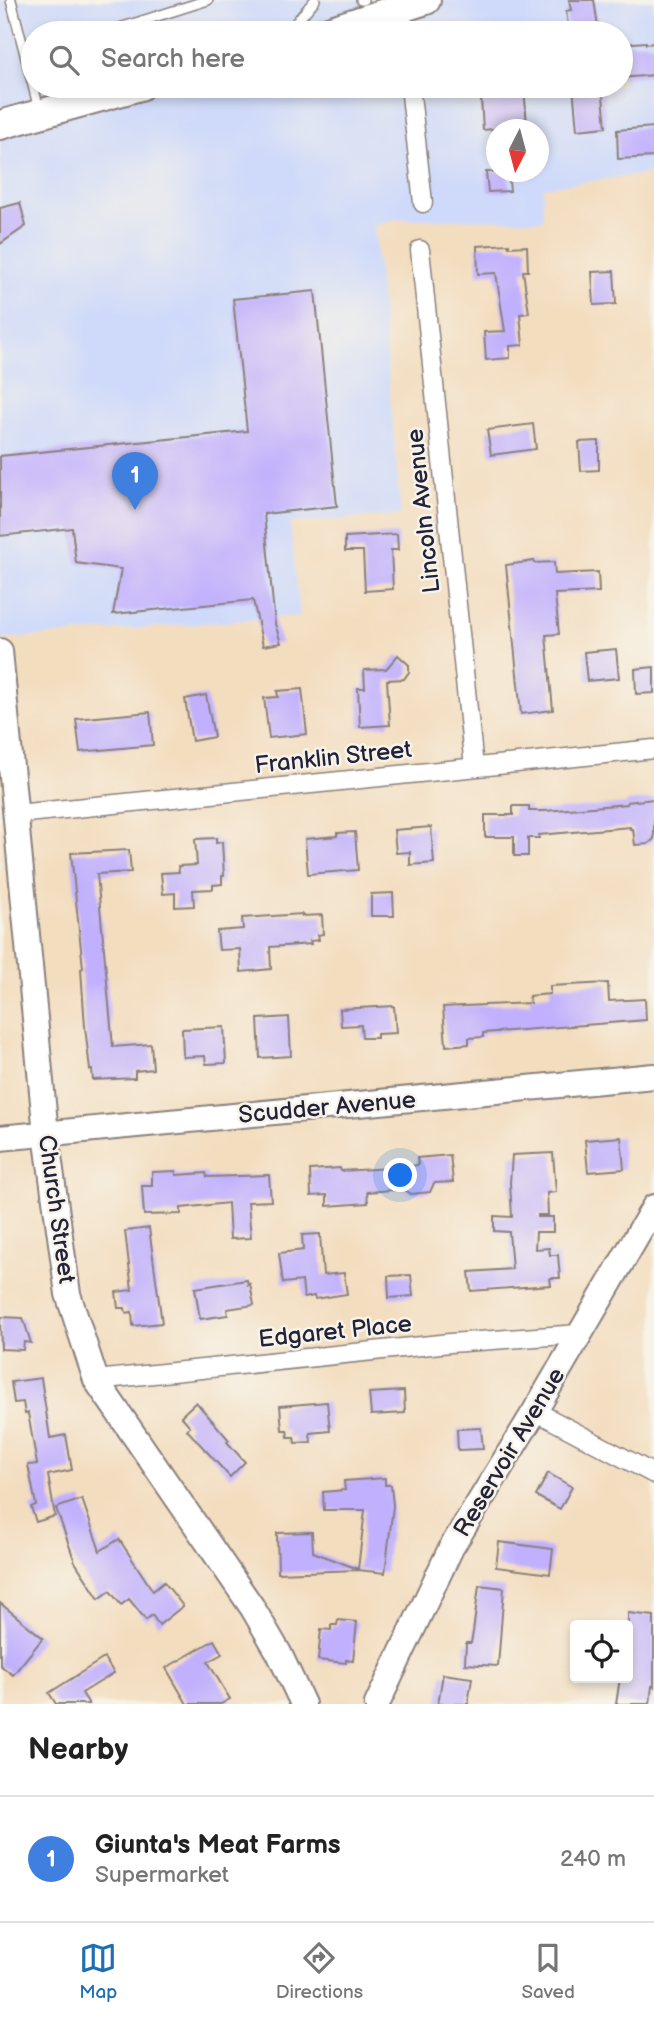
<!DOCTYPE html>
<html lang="en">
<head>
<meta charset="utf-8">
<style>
  :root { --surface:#fff; --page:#f2f2f2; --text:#222; --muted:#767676; --line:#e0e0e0; --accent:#1f6fb2 }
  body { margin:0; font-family:"Balsamiq Sans",sans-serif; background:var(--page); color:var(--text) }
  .controls { position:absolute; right:21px; bottom:21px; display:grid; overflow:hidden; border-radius:7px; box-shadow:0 4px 10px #0003 }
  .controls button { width:63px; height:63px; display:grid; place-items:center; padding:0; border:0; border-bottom:2px solid var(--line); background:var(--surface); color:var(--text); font:35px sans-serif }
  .compass { position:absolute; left:486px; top:119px; width:63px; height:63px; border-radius:50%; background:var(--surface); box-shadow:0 4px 10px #0003; rotate:186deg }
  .you { position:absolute; left:401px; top:1176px; width:24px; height:24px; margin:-18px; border:5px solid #fff; border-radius:50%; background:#1a73e8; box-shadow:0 0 0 10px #1a73e833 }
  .badge { display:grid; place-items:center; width:46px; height:46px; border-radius:50%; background:var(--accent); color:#fff; font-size:23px; font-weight:700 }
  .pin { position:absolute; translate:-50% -58px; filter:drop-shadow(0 2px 4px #0008) }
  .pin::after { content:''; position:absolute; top:37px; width:24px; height:21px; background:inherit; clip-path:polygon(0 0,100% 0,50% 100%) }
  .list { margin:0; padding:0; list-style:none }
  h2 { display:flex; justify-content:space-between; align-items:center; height:91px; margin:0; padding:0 28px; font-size:30px }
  h2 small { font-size:23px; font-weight:400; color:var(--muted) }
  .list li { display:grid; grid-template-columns:46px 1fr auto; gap:21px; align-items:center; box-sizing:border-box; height:126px; padding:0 28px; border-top:2px solid var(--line) }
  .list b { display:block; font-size:26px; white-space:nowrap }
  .list p { margin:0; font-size:23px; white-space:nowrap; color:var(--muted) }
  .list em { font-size:23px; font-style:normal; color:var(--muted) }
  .icon { flex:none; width:38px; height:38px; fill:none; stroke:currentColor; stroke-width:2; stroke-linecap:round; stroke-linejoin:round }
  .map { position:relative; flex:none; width:654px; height:1704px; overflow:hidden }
  .search { position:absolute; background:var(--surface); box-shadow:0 4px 10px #0003; left:21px; right:21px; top:21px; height:77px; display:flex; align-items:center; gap:18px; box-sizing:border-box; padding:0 24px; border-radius:38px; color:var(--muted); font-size:26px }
  .sheet { height:217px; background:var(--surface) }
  nav { display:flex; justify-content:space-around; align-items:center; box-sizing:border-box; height:98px; border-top:2px solid var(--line); background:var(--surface); font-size:19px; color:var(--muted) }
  nav a { display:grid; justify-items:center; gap:4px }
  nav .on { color:var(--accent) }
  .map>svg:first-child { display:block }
</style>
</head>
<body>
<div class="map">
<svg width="654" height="1704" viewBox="0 0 654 1704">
  <rect width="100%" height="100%" fill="#f7f3e8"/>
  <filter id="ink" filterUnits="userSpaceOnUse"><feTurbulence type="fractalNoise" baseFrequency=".0143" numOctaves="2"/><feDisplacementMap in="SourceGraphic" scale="14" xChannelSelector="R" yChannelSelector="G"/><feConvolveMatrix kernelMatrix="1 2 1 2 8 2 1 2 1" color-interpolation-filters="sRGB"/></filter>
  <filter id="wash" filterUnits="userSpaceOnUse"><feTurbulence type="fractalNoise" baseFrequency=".00686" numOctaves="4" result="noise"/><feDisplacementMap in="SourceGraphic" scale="28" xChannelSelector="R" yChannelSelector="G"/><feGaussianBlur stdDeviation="1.57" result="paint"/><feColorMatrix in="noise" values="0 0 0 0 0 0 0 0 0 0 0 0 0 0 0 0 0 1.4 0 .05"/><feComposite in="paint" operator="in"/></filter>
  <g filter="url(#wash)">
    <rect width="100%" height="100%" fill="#f3ddbf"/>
    <path fill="#cfdafa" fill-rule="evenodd" d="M0 0H654V173L543 187V220L396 219 374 226 401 515 290 523 300 616 0 639ZM33 33H621V86H33ZM496 130H538V172H496Z"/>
    <g id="blocks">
      <g fill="#c1b0fd">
        <polygon points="569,0 594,0 599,33 569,33 566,11 571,10"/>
        <polygon points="646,42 646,44 654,43 654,75 621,78 621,44"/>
        <polygon points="484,86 524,86 527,126 483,130 481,99 485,99"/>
        <polygon points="573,86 602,86 606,127 577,130"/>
        <polygon points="654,127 654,157 618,159 617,130"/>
        <polygon points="486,172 508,172 510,191 488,192"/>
        <polygon points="20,203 26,226 0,244 0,208"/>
        <polygon points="509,244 509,247 527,246 528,271 523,271 529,313 520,314 523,345 510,346 510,358 486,360 484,332 505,331 496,273 478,274 477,246"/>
        <polygon points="614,271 616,304 594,305 592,272"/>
        <polygon points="315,291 337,506 264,514 275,624 281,643 263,646 253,600 113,614 121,569 76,563 72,528 0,536 0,456 247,431 233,299"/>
        <polygon points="533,424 536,449 491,455 487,430"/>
        <polygon points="599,441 599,470 581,471 579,442"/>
        <polygon points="397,534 398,550 391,550 393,589 365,591 363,551 345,551 345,537"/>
        <polygon points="534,561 534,563 554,562 555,574 598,572 599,592 555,594 559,634 546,635 553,710 521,714 506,565"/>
        <polygon points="616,649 619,678 587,681 584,652"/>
        <polygon points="398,655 409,665 409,672 404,679 387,680 390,725 360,727 358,688 365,688 364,670 386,669"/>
        <polygon points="654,667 654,693 636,694 635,669"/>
        <polygon points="302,689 307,734 269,738 264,698 278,697 277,691"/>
        <polygon points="206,695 214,737 192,741 185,699"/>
        <polygon points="150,712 153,745 80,752 76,719"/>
        <polygon points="654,799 654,839 648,844 635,845 633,829 630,829 630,827 539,835 539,838 528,838 528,856 514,856 514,837 485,837 485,815 513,815 513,806 529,806 529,811 545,811 627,804 627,802"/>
        <polygon points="431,827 434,863 410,865 410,852 396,853 394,830"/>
        <polygon points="355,832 358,870 308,874 305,839 337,836 337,833"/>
        <polygon points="216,838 216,843 222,842 224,876 222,876 222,884 213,885 213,889 193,890 194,906 175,907 175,893 163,894 161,873 179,872 178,866 197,865 195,839"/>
        <polygon points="129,850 131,872 97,874 113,1047 151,1044 153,1069 135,1071 135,1078 93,1080 92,1070 90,1070 85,1027 81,969 83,968 71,853"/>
        <polygon points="393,893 394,916 371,916 371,894"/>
        <polygon points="302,914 302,916 322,915 323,934 318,935 319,940 310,941 311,944 270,947 271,969 241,972 240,949 219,950 217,931 243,929 242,918"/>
        <polygon points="608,983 609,1001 645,999 646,1020 483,1033 483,1037 469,1038 469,1044 446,1046 443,1007 530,1003 529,996 550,994 550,986"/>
        <polygon points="394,1006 396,1033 377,1034 377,1038 362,1038 361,1025 341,1026 340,1009"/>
        <polygon points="289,1017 291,1056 260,1058 258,1019"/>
        <polygon points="224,1027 226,1063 206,1064 205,1056 183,1057 182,1029"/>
        <polygon points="621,1137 624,1169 588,1172 585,1140"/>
        <polygon points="553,1153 556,1192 547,1193 548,1215 538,1215 538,1217 553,1217 553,1232 536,1232 535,1249 549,1248 550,1255 558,1255 560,1278 550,1278 551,1285 471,1291 469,1272 512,1269 509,1232 494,1231 494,1216 512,1217 510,1183 512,1155"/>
        <polygon points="450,1155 453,1182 434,1183 430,1192 411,1194 404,1189 367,1192 368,1203 327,1206 327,1195 311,1196 310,1170 340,1168 341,1171 392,1168 418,1165 417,1158"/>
        <polygon points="176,1171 176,1175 206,1173 207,1177 269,1175 271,1201 248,1202 251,1238 230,1239 228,1203 181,1208 181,1214 144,1215 142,1186 152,1186 152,1172"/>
        <polygon points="149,1228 162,1323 133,1326 132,1312 126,1313 125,1308 118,1308 116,1292 132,1290 125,1231"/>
        <polygon points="320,1234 323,1275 344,1273 347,1294 315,1299 314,1296 304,1298 302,1281 283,1283 279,1253 303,1250 302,1235"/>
        <polygon points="411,1275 413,1296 389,1298 388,1276"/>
        <polygon points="247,1280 248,1285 250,1284 254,1305 227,1309 228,1315 200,1319 195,1288"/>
        <polygon points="0,1317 23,1318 31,1343 24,1342 23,1350 1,1349"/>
        <polygon points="41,1378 50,1438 66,1435 72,1470 48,1475 55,1516 36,1522 31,1507 36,1505 28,1465 37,1464 28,1413 25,1414 23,1402 14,1403 11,1382"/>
        <polygon points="404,1391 405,1413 371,1415 369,1393"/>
        <polygon points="196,1402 229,1440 227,1442 245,1462 230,1477 187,1430 190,1426 181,1416"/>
        <polygon points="327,1402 330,1431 310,1433 311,1442 295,1443 294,1437 288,1437 287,1430 282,1430 280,1406"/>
        <polygon points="481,1428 483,1449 458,1450 457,1429"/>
        <polygon points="548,1473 572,1487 560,1509 536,1496"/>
        <polygon points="385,1478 385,1485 391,1485 393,1506 385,1573 358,1570 278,1573 277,1533 312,1532 313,1552 358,1569 365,1510 324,1510 323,1492 345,1490 344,1481"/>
        <polygon points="82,1499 100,1551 119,1539 153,1591 164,1582 183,1606 159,1625 152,1615 146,1620 129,1599 121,1605 110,1591 99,1599 75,1562 56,1508"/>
        <polygon points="499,1542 553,1549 550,1574 496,1567"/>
        <polygon points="479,1585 504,1588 498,1666 465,1664 466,1643 471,1643 473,1632"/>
        <polygon points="0,1603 43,1638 13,1675 0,1665"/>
        <polygon points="628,1613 654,1616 654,1687 652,1686 650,1704 616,1704 620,1678 628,1678"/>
        <polygon points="338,1620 357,1622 353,1661 346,1660 346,1663 318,1660 321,1629 331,1630 331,1625 337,1625"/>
        <polygon points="214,1640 222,1654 208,1662 230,1699 221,1704 187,1704 166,1668"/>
        <polygon points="104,1658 114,1673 82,1693 89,1704 56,1704 49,1693"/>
        <polygon points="443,1674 472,1678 468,1704 438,1704"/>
      </g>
    </g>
  </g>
  <g filter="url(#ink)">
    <use href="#blocks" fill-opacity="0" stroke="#8a807d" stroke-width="2"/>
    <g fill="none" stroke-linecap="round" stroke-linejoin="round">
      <defs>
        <g id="lane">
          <polyline points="11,0 39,109"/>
          <polyline points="361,0 363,0"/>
          <polyline points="104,33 208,0"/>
          <polyline points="287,33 315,0"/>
        </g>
        <g id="street">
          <polyline points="401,9 404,33"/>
          <polyline points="410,86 423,203"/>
          <polyline points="420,250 474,767"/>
          <polyline points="17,814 654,749"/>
          <polyline points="96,1380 450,1343 580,1334"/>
          <polyline points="535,1411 654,1474"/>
        </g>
        <g id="secondary">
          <polyline points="0,651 46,1134 68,1294 96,1380 252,1607 279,1653 303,1704"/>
          <polyline points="0,1138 654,1076"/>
          <polyline points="377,1704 451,1548 535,1411 654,1207"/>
        </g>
        <g id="primary">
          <polyline points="322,33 426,0"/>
          <polyline points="0,125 140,86"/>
        </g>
      </defs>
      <use href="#lane" stroke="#8a807d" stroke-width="12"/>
      <use href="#street" stroke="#8a807d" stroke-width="21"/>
      <use href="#secondary" stroke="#8a807d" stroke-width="28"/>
      <use href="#primary" stroke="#8a807d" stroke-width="32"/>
      <use href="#lane" stroke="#fff" stroke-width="9"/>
      <use href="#street" stroke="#fff" stroke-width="18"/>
      <use href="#secondary" stroke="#fff" stroke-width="24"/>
      <use href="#primary" stroke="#fff" stroke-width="28"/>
    </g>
  </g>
  <g text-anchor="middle" stroke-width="5" stroke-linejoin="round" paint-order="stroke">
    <g font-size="24" fill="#22223b" stroke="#f7f3e8">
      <text transform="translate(423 511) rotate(-96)" y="8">Lincoln Avenue</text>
      <text transform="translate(333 757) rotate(-6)" y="8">Franklin Street</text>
      <text transform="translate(327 1107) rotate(-5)" y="8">Scudder Avenue</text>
      <text transform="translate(57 1209) rotate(82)" y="8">Church Street</text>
      <text transform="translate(335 1331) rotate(-6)" y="8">Edgaret Place</text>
      <text transform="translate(509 1452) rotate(-59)" y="8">Reservoir Avenue</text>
    </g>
  </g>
</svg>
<div class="controls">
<button><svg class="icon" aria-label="locate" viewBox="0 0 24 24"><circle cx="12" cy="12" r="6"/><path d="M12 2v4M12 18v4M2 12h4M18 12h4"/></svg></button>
</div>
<svg class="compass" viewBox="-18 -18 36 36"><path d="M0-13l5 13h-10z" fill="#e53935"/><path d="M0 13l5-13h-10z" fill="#767676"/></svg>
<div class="you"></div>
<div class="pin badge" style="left:135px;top:510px;background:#3f7fe0">1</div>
<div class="search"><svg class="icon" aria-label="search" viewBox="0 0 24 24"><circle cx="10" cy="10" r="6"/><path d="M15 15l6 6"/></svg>Search here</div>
</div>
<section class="sheet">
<h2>Nearby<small></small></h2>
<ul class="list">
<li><span class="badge" style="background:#3f7fe0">1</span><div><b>Giunta's Meat Farms</b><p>Supermarket</p></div><em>240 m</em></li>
</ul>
</section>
<nav>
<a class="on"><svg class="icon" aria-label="map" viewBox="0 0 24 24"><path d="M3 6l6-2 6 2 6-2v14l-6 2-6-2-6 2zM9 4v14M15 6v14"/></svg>Map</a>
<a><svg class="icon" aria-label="directions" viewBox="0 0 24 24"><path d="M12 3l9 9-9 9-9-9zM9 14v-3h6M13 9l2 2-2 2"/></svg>Directions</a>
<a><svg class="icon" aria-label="saved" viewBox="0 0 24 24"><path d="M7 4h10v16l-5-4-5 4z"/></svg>Saved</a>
</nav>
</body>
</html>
